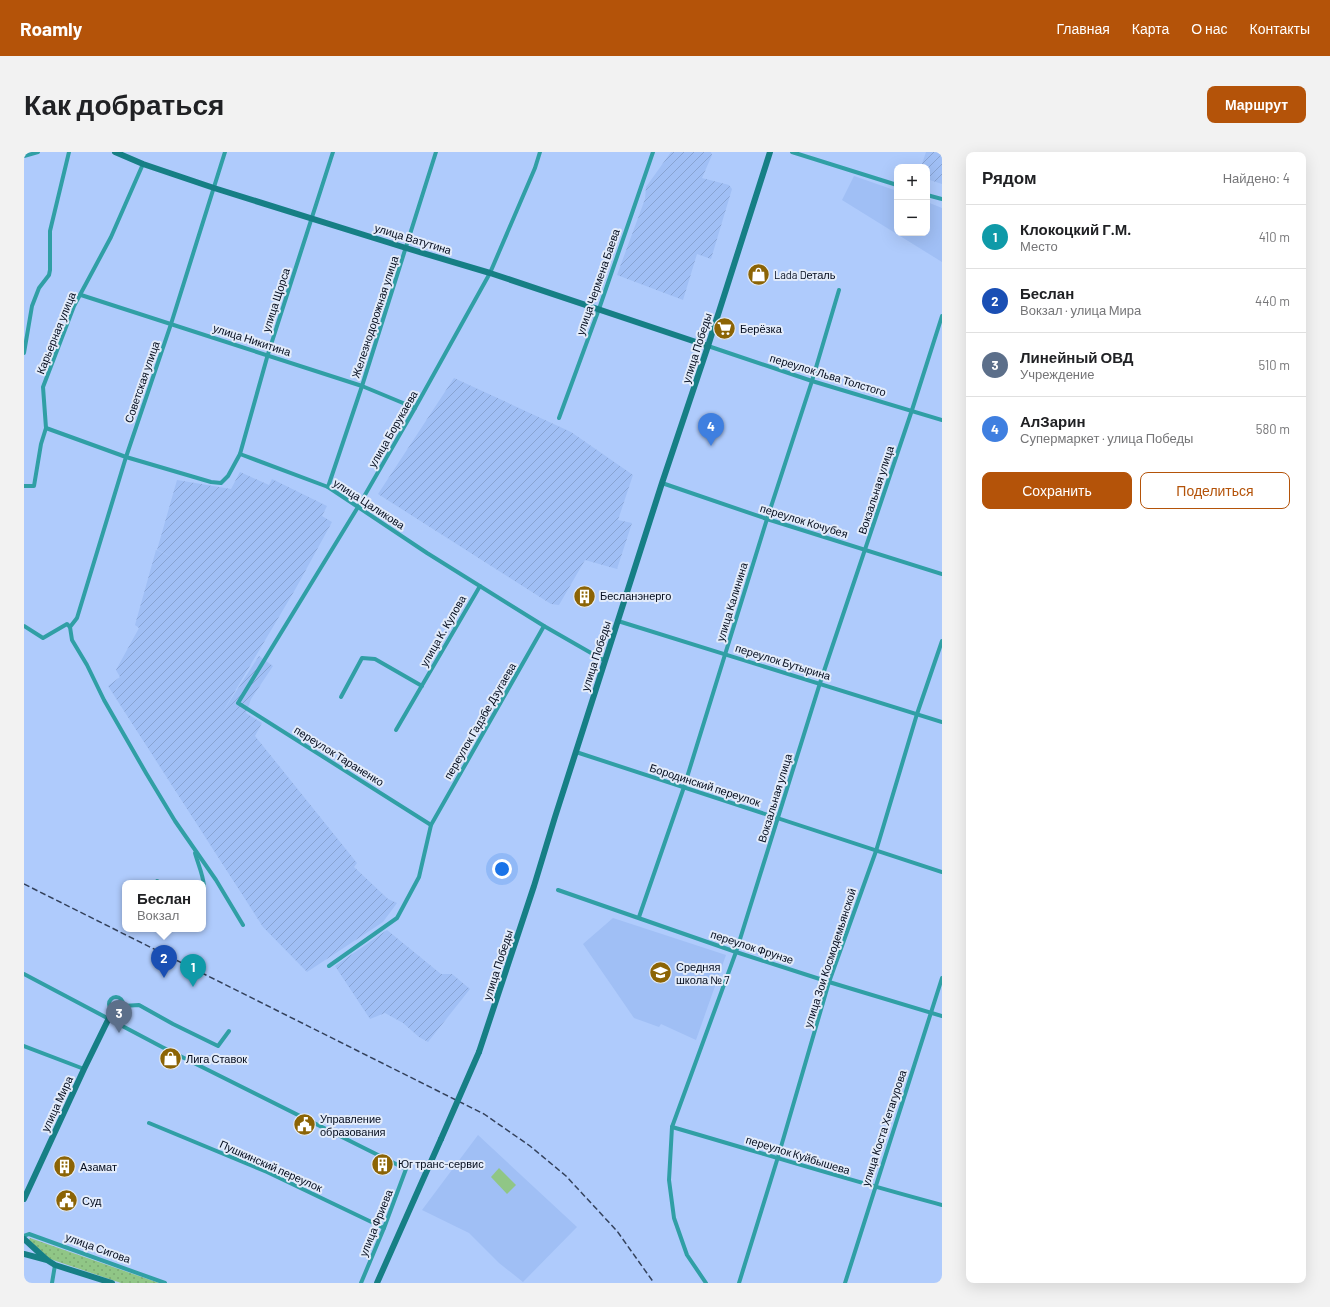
<!DOCTYPE html>
<html lang="ru">
<head>
<meta charset="utf-8">
<style>
  :root { --surface:#fff; --page:#f2f2f2; --text:#202124; --muted:#757577; --line:#e0e0e0; --accent:#b45309 }
  body { margin:0; font-family:Barlow,sans-serif; background:var(--page); color:var(--text) }
  .controls { position:absolute; right:12px; top:12px; display:grid; overflow:hidden; border-radius:8px; box-shadow:0 4px 16px #0002 }
  .controls button { width:36px; height:36px; display:grid; place-items:center; padding:0; border:0; border-bottom:1px solid var(--line); background:var(--surface); color:var(--text); font:20px sans-serif }
  .you { position:absolute; left:478px; top:717px; width:14px; height:14px; margin:-10px; border:3px solid #fff; border-radius:50%; background:#1a73e8; box-shadow:0 0 0 6px #1a73e833 }
  .badge { display:grid; place-items:center; width:26px; height:26px; border-radius:50%; background:var(--accent); color:#fff; font-size:13px; font-weight:700 }
  .pin { position:absolute; translate:-50% -33px; filter:drop-shadow(0 1px 2px #0008) }
  .pin::after { content:''; position:absolute; top:21px; width:14px; height:12px; background:inherit; clip-path:polygon(0 0,100% 0,50% 100%) }
  .popup { position:absolute; left:98px; top:728px; width:84px; height:52px; box-sizing:border-box; display:grid; place-content:center; border-radius:8px; background:var(--surface); filter:drop-shadow(0 1px 3px #0005); font-size:13px; white-space:nowrap; color:var(--muted) }
  .popup b { font-size:15px; color:var(--text) }
  .popup::after { content:''; position:absolute; left:50%; top:100%; margin-left:-8px; border:8px solid transparent; border-top-color:var(--surface) }
  .list { margin:0; padding:0; list-style:none }
  h2 { display:flex; justify-content:space-between; align-items:center; height:52px; margin:0; padding:0 16px; font-size:17px }
  h2 small { font-size:13px; font-weight:400; color:var(--muted) }
  .list li { display:grid; grid-template-columns:26px 1fr auto; gap:12px; align-items:center; box-sizing:border-box; height:64px; padding:0 16px; border-top:1px solid var(--line) }
  .list b { display:block; font-size:15px; white-space:nowrap }
  .list p { margin:0; font-size:13px; white-space:nowrap; color:var(--muted) }
  .list em { font-size:13px; font-style:normal; color:var(--muted) }
  .actions { display:flex; gap:8px; padding:12px 16px }
  .actions a { flex:1; padding:9px 0; border:1px solid var(--accent); border-radius:8px; text-align:center; font-size:14px; color:var(--accent) }
  .actions .main { background:var(--accent); color:#fff }
  .map { position:relative; flex:none; width:918px; height:1131px; overflow:hidden; border-radius:8px }
  header { display:flex; align-items:center; gap:24px; box-sizing:border-box; height:56px; padding:0 20px; background:var(--accent); color:#fff }
  header strong { font-size:19px }
  nav { display:flex; gap:22px; margin-inline-start:auto; font-size:14px }
  .intro { display:flex; align-items:center; justify-content:space-between; box-sizing:border-box; height:96px; padding:0 24px }
  h1 { margin:0; font-size:28px }
  .button { padding:10px 18px; border-radius:8px; background:var(--accent); color:#fff; font-size:14px; font-weight:700 }
  main { display:flex; gap:24px; padding:0 24px }
  aside { flex:1; background:var(--surface); border-radius:8px; box-shadow:0 4px 16px #0002 }
  .map>svg:first-child { display:block }
</style>
</head>
<body>
<header>
<strong>Roamly</strong>
<nav><a>Главная</a><a>Карта</a><a>О нас</a><a>Контакты</a></nav>
</header>
<div class="intro"><h1>Как добраться</h1><a class="button">Маршрут</a></div>
<main>
<div class="map">
<svg width="918" height="1131" viewBox="0 0 918 1131">
  <defs>
    <pattern id="industrial-furrows" width="10" height="10" patternUnits="userSpaceOnUse"><rect width="10" height="10" fill="#a0bff5"/><path d="M-1 1l2-2M0 10L10 0M9 11l2-2" fill="none" stroke="#88a3d2"/></pattern>
    <pattern id="green-dots" width="8" height="8" patternUnits="userSpaceOnUse"><rect width="8" height="8" fill="#90c686"/><path d="M2 2h.1M6 6h.1" fill="none" stroke="#7ba973" stroke-width="1.8" stroke-linecap="round"/></pattern>
  </defs>
  <rect width="100%" height="100%" fill="#afcbfc"/>
  <g fill="#a0bff5">
    <polygon points="830,24 873,39 873,81 903,81 903,50 918,56 918,110 818,48"/>
    <polygon points="589,766 702,803 672,888 637,872 635,875 610,866 559,792"/>
    <polygon points="454,983 553,1075 499,1130 475,1111 445,1081 398,1058"/>
  </g>
  <g fill="url(#industrial-furrows)">
    <polygon points="647,0 687,0 688,3 678,26 705,33 708,37 687,107 673,102 659,148 593,123 621,47 622,35"/>
    <polygon points="902,0 918,0 918,32 903,27 903,15 897,15"/>
    <polygon points="430,226 547,280 609,323 594,368 608,371 593,417 561,408 535,453 527,452 354,342"/>
    <polygon points="216,320 245,333 248,327 303,354 298,364 308,370 272,436 198,561 235,504 249,514 227,547 222,561 238,571 231,584 333,711 330,715 364,747 373,751 359,770 283,820 239,775 84,534 96,525 92,518 115,476 111,473 132,398 153,407 133,398 153,328 207,337"/>
    <polygon points="363,778 417,822 428,822 446,837 404,890 395,885 379,871 361,861 346,867 311,814"/>
  </g>
  <polygon fill="url(#green-dots)" points="6,1086 135,1131 97,1131 26,1107 5,1088"/>
  <polygon fill="#90c686" points="475,1016 492,1033 483,1042 467,1025"/>
  <g fill="none" stroke-linecap="round" stroke-linejoin="round">
    <g stroke="#309fa5" stroke-width="4">
      <polyline points="201,0 147,172 102,305 53,466 46,475 48,488 63,513 80,548 122,621 151,669 192,728 219,773"/>
      <polyline points="768,0 873,33"/>
      <polyline points="0,4 14,0"/>
      <polyline points="903,43 918,47"/>
      <polyline points="57,143 338,234 391,256"/>
      <polyline points="684,194 788,229 918,268"/>
      <polyline points="0,201 8,154 15,136 25,123 26,118 26,79 45,0"/>
      <polyline points="535,266 575,157 629,0"/>
      <polyline points="22,276 102,305 187,330 197,331 204,324 216,302 304,335 403,401 520,474 581,509"/>
      <polyline points="216,302 244,202 309,0"/>
      <polyline points="638,331 743,367 918,422"/>
      <polyline points="0,334 10,334 17,292 22,276 19,235 50,154 87,85 119,12"/>
      <polyline points="304,335 338,234 412,0"/>
      <polyline points="594,469 918,570"/>
      <polyline points="0,474 19,486 43,472 46,475"/>
      <polyline points="317,545 338,506 351,507 398,534"/>
      <polyline points="372,578 456,434"/>
      <polyline points="552,600 918,720"/>
      <polyline points="407,673 214,551 334,355 391,256 466,121 511,16 516,0"/>
      <path d="M171 701C174 712 179 722 180 734L179 736"/>
      <polyline points="133,729 136,731"/>
      <polyline points="534,738 712,800 805,830 918,864"/>
      <polyline points="615,765 660,635 743,367 788,229 815,138"/>
      <polyline points="305,814 373,766 395,725 407,673 520,474"/>
      <polyline points="0,822 138,895 382,1017 360,1076 337,1131"/>
      <circle cx="92" cy="852" r="7"/>
      <polyline points="99,854 115,853 149,872 194,894 205,879"/>
      <polyline points="0,894 60,917"/>
      <polyline points="125,971 243,1020 360,1076"/>
      <path d="M648 975C738 1001 827 1029 918 1053"/>
      <polyline points="0,1084 5,1082 141,1131"/>
      <polyline points="28,1131 31,1113"/>
      <polyline points="682,1131 663,1103 650,1066 645,1028 648,975 712,800 796,531 888,258 918,164"/>
      <polyline points="715,1131 754,1005 805,830 852,699 893,562 918,489"/>
      <polyline points="821,1131 918,826"/>
    </g>
    <g stroke="#167f85" stroke-width="6">
      <polyline points="91,0 119,12 190,36 382,96 466,121 684,194"/>
      <polyline points="455,900 510,734 531,665 638,331 684,194 746,0"/>
      <polyline points="0,1047 60,917 85,866"/>
      <polyline points="0,1087 22,1107"/>
      <polyline points="0,1102 23,1108 31,1113 88,1131"/>
      <polyline points="353,1131 417,987"/>
    </g>
    <polyline stroke="#34425c" stroke-width="1.5" stroke-dasharray="6 3" stroke-linecap="butt" points="0,732 460,962 506,994 542,1024 593,1079 630,1131"/>
    <polyline stroke="#167f85" stroke-width="6" points="417,987 455,900"/>
  </g>
  <defs>
    <symbol id="shop-disc" viewBox="-11 -11 22 22"><circle r="9.5" fill="#8c6405" stroke="#e2ebfa"/><path d="M-5-2.5h2.3a2.7 3.5 0 0 1 5.4 0H5L5.5 6h-11ZM-1.5-2.5h3a1.5 2.3 0 0 0-3 0Z" fill="#fff"/></symbol>
    <symbol id="supermarket-disc" viewBox="-11 -11 22 22"><circle r="9.5" fill="#8c6405" stroke="#e2ebfa"/><path d="M-6-5.5h2.5l.6 2H6L4.5 2H-2.5L-4.4-4H-6ZM-1.5 3.2a1.3 1.3 0 1 0 .1 0ZM3 3.2a1.3 1.3 0 1 0 .1 0Z" fill="#fff"/></symbol>
    <symbol id="building-disc" viewBox="-11 -11 22 22"><circle r="9.5" fill="#8c6405" stroke="#e2ebfa"/><path d="M-4-6H4V6H1V3H-1V6H-4ZM-2.5-4.3h1.7v1.8h-1.7ZM.8-4.3h1.7v1.8H.8ZM-2.5-1h1.7V.8h-1.7ZM.8-1h1.7V.8H.8Z" fill="#fff"/></symbol>
    <symbol id="school-disc" viewBox="-11 -11 22 22"><circle r="9.5" fill="#8c6405" stroke="#e2ebfa"/><path d="M0-5L7-2L0 1L-7-2ZM-4 1L0 2.5L4 1V4Q0 6-4 4Z" fill="#fff"/></symbol>
    <symbol id="civic-disc" viewBox="-11 -11 22 22"><circle r="9.5" fill="#8c6405" stroke="#e2ebfa"/><path d="M-.6-6.5H3V-4.5H.6V-3L4-1V1h2V6H-6V1h2V-1L-.6-3ZM-1.2 2.5V6h2.4V2.5Z" fill="#fff"/></symbol>
  </defs>
  <g fill-rule="evenodd">
    <use href="#shop-disc" x="722" y="110" width="25" height="25"/>
    <use href="#supermarket-disc" x="688" y="164" width="25" height="25"/>
    <use href="#building-disc" x="548" y="432" width="25" height="25"/>
    <use href="#school-disc" x="624" y="808" width="25" height="25"/>
    <use href="#shop-disc" x="134" y="894" width="25" height="25"/>
    <use href="#civic-disc" x="268" y="960" width="25" height="25"/>
    <use href="#building-disc" x="346" y="1000" width="25" height="25"/>
    <use href="#building-disc" x="28" y="1002" width="25" height="25"/>
    <use href="#civic-disc" x="30" y="1036" width="25" height="25"/>
  </g>
  <g text-anchor="middle" stroke-width="4" stroke-linejoin="round" paint-order="stroke">
    <g font-size="11" fill="#040c1d" stroke="#e2ebfa">
      <text transform="translate(389 87) rotate(17)" y="4">улица Ватутина</text>
      <text transform="translate(574 130) rotate(-71)" y="4">улица Чермена Баева</text>
      <text transform="translate(252 148) rotate(-72)" y="4">улица Щорса</text>
      <text transform="translate(351 165) rotate(-72)" y="4">Железнодорожная улица</text>
      <text transform="translate(32 181) rotate(-68)" y="4">Карьерная улица</text>
      <text transform="translate(228 188) rotate(18)" y="4">улица Никитина</text>
      <text transform="translate(673 196) rotate(-72)" y="4">улица Победы</text>
      <text transform="translate(804 223) rotate(17)" y="4">переулок Льва Толстого</text>
      <text transform="translate(118 230) rotate(-71)" y="4">Советская улица</text>
      <text transform="translate(369 277) rotate(-60)" y="4">улица Борукаева</text>
      <text transform="translate(852 338) rotate(-72)" y="4">Вокзальная улица</text>
      <text transform="translate(345 352) rotate(33)" y="4">улица Цаликова</text>
      <text transform="translate(780 369) rotate(17)" y="4">переулок Кочубея</text>
      <text transform="translate(708 450) rotate(-73)" y="4">улица Калинина</text>
      <text transform="translate(419 479) rotate(-60)" y="4">улица К. Кулова</text>
      <text transform="translate(572 504) rotate(-72)" y="4">улица Победы</text>
      <text transform="translate(759 510) rotate(17)" y="4">переулок Бутырина</text>
      <text transform="translate(456 569) rotate(-60)" y="4">переулок Гадзбе Дзугаева</text>
      <text transform="translate(315 604) rotate(32)" y="4">переулок Тараненко</text>
      <text transform="translate(681 633) rotate(18)" y="4">Бородинский переулок</text>
      <text transform="translate(751 646) rotate(-73)" y="4">Вокзальная улица</text>
      <text transform="translate(728 795) rotate(18)" y="4">переулок Фрунзе</text>
      <text transform="translate(806 806) rotate(-72)" y="4">улица Зои Космодемьянской</text>
      <text transform="translate(474 813) rotate(-72)" y="4">улица Победы</text>
      <text transform="translate(33 952) rotate(-65)" y="4">улица Мира</text>
      <text transform="translate(860 976) rotate(-72)" y="4">улица Коста Хетагурова</text>
      <text transform="translate(774 1003) rotate(17)" y="4">переулок Куйбышева</text>
      <text transform="translate(247 1014) rotate(24)" y="4">Пушкинский переулок</text>
      <text transform="translate(352 1071) rotate(-68)" y="4">улица Фриева</text>
      <text transform="translate(74 1096) rotate(20)" y="4">улица Сигова</text>
    </g>
    <g font-size="11" fill="#040c1d" stroke="#e2ebfa" text-anchor="start">
      <text x="750" y="127">Lada Dеталь</text>
      <text x="716" y="181">Берёзка</text>
      <text x="576" y="448">Бесланэнерго</text>
      <text x="652" y="819">Средняя<tspan x="652" dy="13">школа № 7</tspan></text>
      <text x="162" y="911">Лига Ставок</text>
      <text x="296" y="971">Управление<tspan x="296" dy="13">образования</tspan></text>
      <text x="374" y="1016">Юг транс-сервис</text>
      <text x="56" y="1019">Азамат</text>
      <text x="58" y="1053">Суд</text>
    </g>
  </g>
</svg>
<div class="controls">
<button>+</button>
<button>−</button>
</div>
<div class="you"></div>
<div class="pin badge" style="left:169px;top:835px;background:#0f9aa8">1</div>
<div class="pin badge" style="left:140px;top:826px;background:#1a4fb4">2</div>
<div class="popup"><b>Беслан</b>Вокзал</div>
<div class="pin badge" style="left:95px;top:881px;background:#5c6f8a">3</div>
<div class="pin badge" style="left:687px;top:294px;background:#3f7fe0">4</div>
</div>
<aside>
<h2>Рядом<small>Найдено: 4</small></h2>
<ul class="list">
<li><span class="badge" style="background:#0f9aa8">1</span><div><b>Клокоцкий Г.М.</b><p>Место</p></div><em>410 m</em></li>
<li><span class="badge" style="background:#1a4fb4">2</span><div><b>Беслан</b><p>Вокзал · улица Мира</p></div><em>440 m</em></li>
<li><span class="badge" style="background:#5c6f8a">3</span><div><b>Линейный ОВД</b><p>Учреждение</p></div><em>510 m</em></li>
<li><span class="badge" style="background:#3f7fe0">4</span><div><b>АлЗарин</b><p>Супермаркет · улица Победы</p></div><em>580 m</em></li>
</ul>
<div class="actions"><a class="main">Сохранить</a><a>Поделиться</a></div>
</aside>
</main>
</body>
</html>
